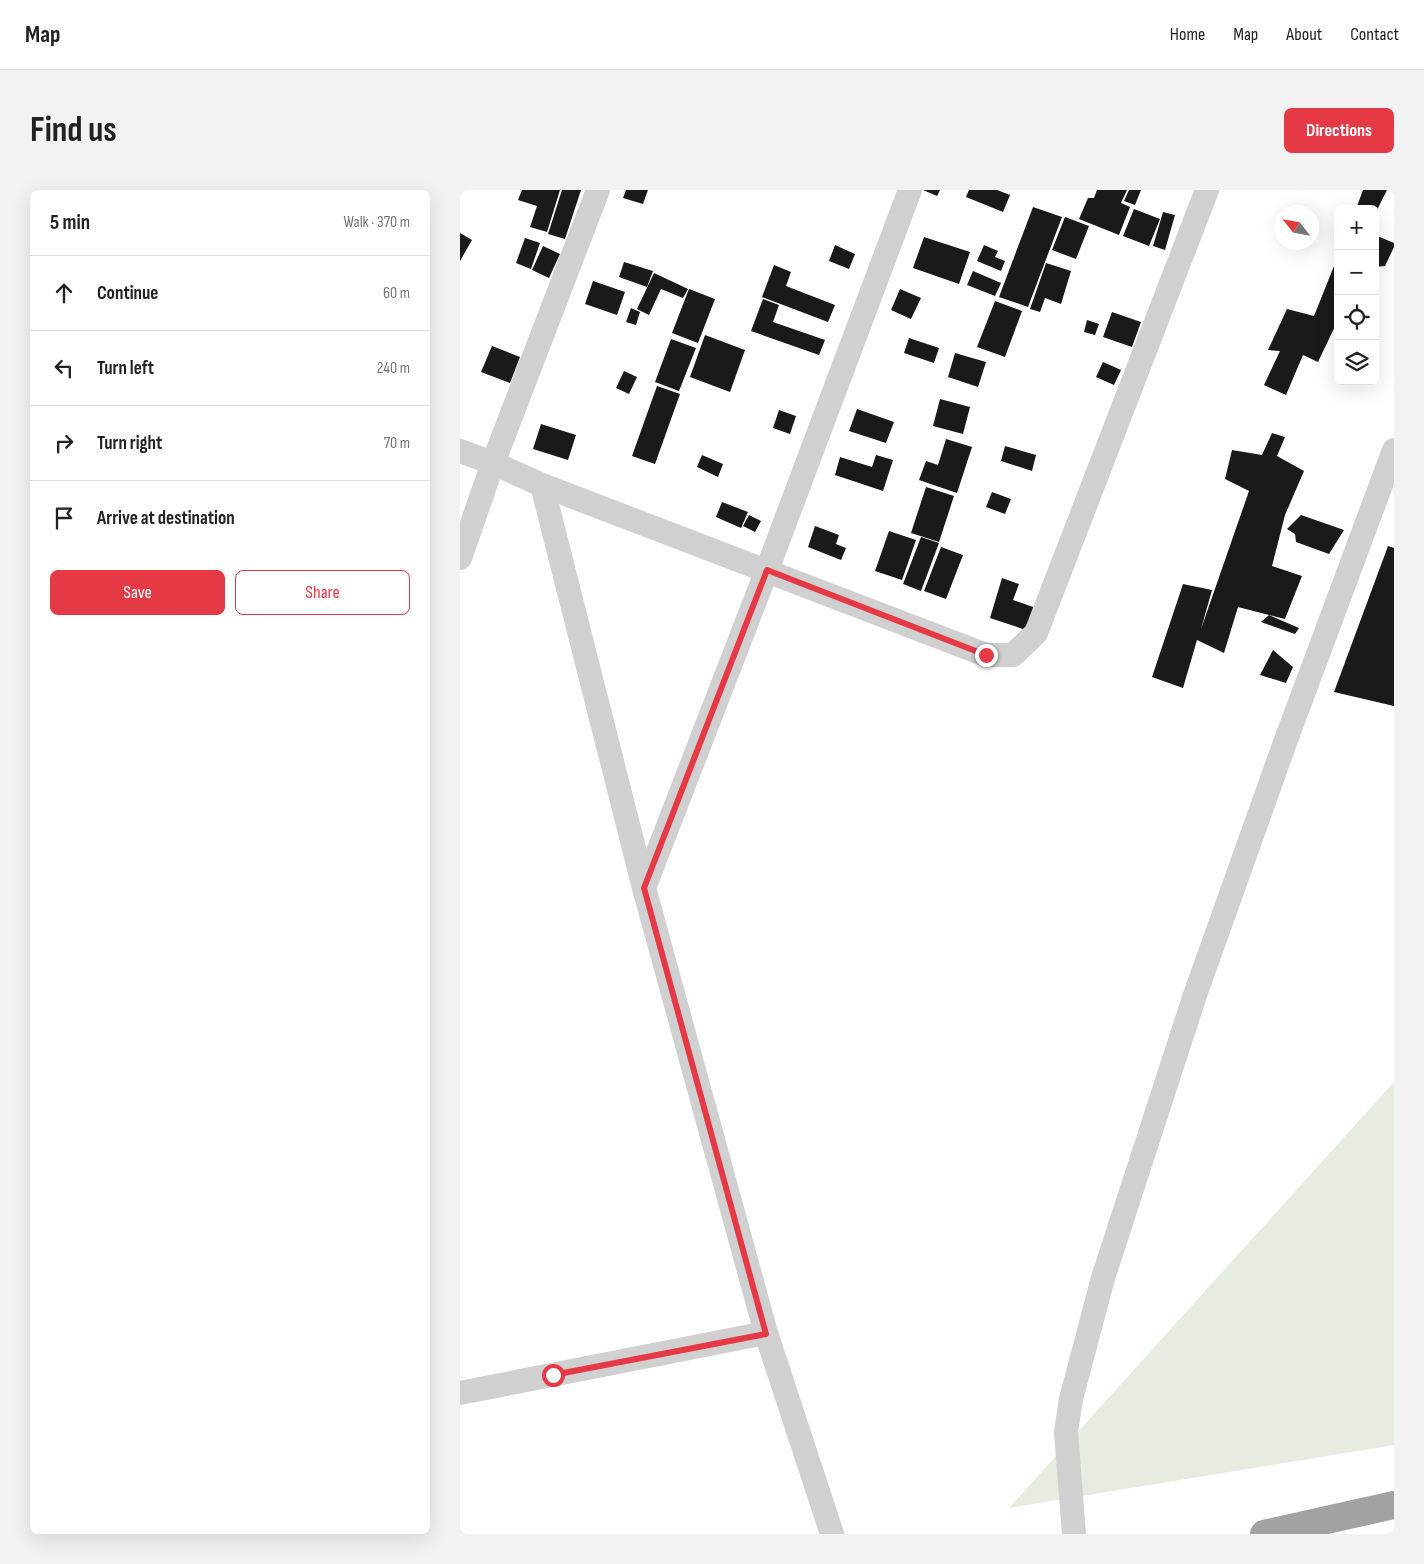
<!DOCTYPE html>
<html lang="en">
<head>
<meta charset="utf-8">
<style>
  :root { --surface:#fff; --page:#f2f2f2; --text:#222; --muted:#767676; --line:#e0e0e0; --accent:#e63946 }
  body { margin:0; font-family:"Sofia Sans Condensed",sans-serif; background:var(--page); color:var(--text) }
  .controls { position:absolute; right:15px; top:15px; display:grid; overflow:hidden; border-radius:8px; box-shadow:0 5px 20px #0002 }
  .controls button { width:45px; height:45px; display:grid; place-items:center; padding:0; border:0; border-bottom:1px solid var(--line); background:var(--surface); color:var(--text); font:25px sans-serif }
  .compass { position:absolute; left:814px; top:15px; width:45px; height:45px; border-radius:50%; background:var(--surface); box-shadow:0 5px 20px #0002; rotate:301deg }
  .stop { position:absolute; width:15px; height:15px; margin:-11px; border:4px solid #e63946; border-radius:50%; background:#fff }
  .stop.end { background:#e63946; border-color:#fff; box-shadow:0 1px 5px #0008 }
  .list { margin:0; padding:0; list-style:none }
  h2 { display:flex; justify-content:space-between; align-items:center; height:65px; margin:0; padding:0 20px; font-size:21px }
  h2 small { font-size:16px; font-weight:400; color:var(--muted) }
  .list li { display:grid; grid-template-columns:32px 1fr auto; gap:15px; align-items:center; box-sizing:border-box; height:75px; padding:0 20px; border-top:1px solid var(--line) }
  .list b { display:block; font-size:19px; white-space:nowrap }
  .list em { font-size:16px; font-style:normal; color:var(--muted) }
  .actions { display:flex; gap:10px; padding:15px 20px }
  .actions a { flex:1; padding:11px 0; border:1px solid var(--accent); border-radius:8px; text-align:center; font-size:18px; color:var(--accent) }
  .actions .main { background:var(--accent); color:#fff }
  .icon { flex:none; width:28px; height:28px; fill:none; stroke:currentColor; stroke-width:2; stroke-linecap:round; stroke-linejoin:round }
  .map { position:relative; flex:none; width:934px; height:1344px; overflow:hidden; border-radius:8px }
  header { display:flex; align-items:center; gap:30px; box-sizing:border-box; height:70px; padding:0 25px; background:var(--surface); border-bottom:1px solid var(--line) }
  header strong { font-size:24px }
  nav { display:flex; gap:28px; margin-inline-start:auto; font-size:18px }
  .intro { display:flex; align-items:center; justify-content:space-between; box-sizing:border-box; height:120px; padding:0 30px }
  h1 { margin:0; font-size:35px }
  .button { padding:12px 22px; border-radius:8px; background:var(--accent); color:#fff; font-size:18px; font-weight:700 }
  main { display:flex; gap:30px; padding:0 30px }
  aside { flex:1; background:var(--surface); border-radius:8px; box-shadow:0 5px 20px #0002 }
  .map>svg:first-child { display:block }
</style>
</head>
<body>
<header>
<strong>Map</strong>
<nav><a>Home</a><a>Map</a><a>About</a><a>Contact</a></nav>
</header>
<div class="intro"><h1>Find us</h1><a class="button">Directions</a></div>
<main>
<aside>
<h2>5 min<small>Walk · 370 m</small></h2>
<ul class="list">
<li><svg class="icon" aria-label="ahead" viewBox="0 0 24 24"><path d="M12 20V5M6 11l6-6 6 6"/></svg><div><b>Continue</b></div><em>60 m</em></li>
<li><svg class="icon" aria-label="left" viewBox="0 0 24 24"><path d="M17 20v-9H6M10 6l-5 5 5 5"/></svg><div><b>Turn left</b></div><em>240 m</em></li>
<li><svg class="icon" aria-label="right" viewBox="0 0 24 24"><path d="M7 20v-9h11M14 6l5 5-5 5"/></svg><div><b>Turn right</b></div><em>70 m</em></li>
<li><svg class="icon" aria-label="arrive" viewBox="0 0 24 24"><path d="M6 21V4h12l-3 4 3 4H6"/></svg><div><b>Arrive at destination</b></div></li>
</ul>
<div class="actions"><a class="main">Save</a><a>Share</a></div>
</aside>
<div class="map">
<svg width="934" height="1344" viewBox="0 0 934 1344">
  <rect width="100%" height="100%" fill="#fff"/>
  <polygon fill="#e6ecdf" points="934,892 934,1255 549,1318"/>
  <g fill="#1a1a1a">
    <polygon points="62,0 100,0 87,42 70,37 77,16 58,10"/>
    <polygon points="102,0 121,0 105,49 88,44"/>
    <polygon points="166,0 188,0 183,14 163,8"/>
    <polygon points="463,0 480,0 477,6"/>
    <polygon points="509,0 537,0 550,5 543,22 506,7"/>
    <polygon points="637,0 667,0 661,13 670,17 659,45 619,29 628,8 634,8"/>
    <polygon points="669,0 681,0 675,15 664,11"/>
    <polygon points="903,0 927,0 915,24 915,19 896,19"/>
    <polygon points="573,17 602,27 568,117 539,107"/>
    <polygon points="674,19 700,29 689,56 663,46"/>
    <polygon points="703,22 715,25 705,60 693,56"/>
    <polygon points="605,27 629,36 616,69 592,60"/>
    <polygon points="0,43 12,50 0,71"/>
    <polygon points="915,45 934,53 934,57 925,76 915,77"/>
    <polygon points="464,47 510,62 499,94 453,78"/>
    <polygon points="65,48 80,53 71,79 56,73"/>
    <polygon points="375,55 395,64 389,79 369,71"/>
    <polygon points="524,55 538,61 535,67 545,71 541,81 517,71"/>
    <polygon points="83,56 100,64 89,88 72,80"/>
    <polygon points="878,66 878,130 858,172 843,165 826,205 804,195 820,161 808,160 827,119 854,126"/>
    <polygon points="164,72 193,81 187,97 159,87"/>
    <polygon points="586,73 611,81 601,114 585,108 580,122 570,119"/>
    <polygon points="314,75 331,82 326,96 375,115 368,132 302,107"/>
    <polygon points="513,81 541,93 535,106 507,95"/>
    <polygon points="194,83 228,99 223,108 201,99 189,125 177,119"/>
    <polygon points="133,91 165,102 157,125 125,114"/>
    <polygon points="229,99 255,109 238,153 212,143"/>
    <polygon points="440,99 461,108 451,129 431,120"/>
    <polygon points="303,109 319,115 313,132 365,150 359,165 291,141"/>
    <polygon points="535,111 562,121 545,167 517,157"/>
    <polygon points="171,118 180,122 176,135 166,132"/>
    <polygon points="652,122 681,132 672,157 643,147"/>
    <polygon points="627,130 639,134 635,145 624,142"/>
    <polygon points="245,145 285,160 270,202 230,187"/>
    <polygon points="449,148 479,158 474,173 444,163"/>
    <polygon points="211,149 236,158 219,201 195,192"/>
    <polygon points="32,156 60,167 50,193 21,182"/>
    <polygon points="495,163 526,172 518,197 488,187"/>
    <polygon points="643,172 661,180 654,195 636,187"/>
    <polygon points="164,181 177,187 169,204 156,198"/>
    <polygon points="197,196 220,204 195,274 172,266"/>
    <polygon points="480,209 510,217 503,244 473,236"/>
    <polygon points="397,219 434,232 426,253 389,241"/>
    <polygon points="319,220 336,226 330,244 313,238"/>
    <polygon points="81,234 116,245 108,270 73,259"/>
    <polygon points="812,243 825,247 817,266 844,281 825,325 812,376 842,386 825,429 778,417 764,463 737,450 723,498 692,487 723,394 752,400 741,439 789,301 765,289 772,260 802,265"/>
    <polygon points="486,249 512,257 497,303 459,290 466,271 478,275"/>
    <polygon points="545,256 576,265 572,281 541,271"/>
    <polygon points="242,265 263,274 258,287 237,277"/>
    <polygon points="416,265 433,270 423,301 375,285 380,267 412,277"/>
    <polygon points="466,297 494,306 479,352 451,343"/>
    <polygon points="532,302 551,309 545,324 526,317"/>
    <polygon points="262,312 288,322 281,338 256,327"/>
    <polygon points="289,325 301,331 295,342 283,336"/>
    <polygon points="841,325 884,340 869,364 836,352 835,344 827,339"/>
    <polygon points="355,336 379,345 376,354 386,358 381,370 348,357"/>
    <polygon points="429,341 456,350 442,390 415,381"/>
    <polygon points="461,347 479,353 461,401 443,394"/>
    <polygon points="928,356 934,358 934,516 874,502"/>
    <polygon points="481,357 503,365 486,409 464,401"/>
    <polygon points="542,388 559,394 553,410 576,418 569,441 530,428"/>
    <polygon points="809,425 839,438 835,444 801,432"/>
    <polygon points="813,460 833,477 826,493 800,485"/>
  </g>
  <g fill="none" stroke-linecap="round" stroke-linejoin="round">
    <g stroke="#d0d0d0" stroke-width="24">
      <polyline points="0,261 33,273 82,295 526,465 553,465 576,443 747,0"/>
      <polyline points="82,295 184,698 306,1143 372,1344"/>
      <polyline points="0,368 33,273 138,0"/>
      <polyline points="184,698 307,380 450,0"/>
      <polyline points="0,1203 306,1143"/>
      <polyline points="614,1344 606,1242 611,1209 643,1088 735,805 823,558 934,260"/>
    </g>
    <polyline stroke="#a2a2a2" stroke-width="28" points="804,1344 934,1315"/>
  </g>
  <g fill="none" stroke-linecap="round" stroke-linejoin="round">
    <polyline stroke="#e63946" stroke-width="6" points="93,1185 306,1144 184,698 307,380 526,465"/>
  </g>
</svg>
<div class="controls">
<button>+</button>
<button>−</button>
<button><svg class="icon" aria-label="locate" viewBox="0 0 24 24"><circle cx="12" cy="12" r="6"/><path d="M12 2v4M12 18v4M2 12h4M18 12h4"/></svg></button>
<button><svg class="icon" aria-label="layers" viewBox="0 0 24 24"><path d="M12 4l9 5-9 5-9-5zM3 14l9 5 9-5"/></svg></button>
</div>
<svg class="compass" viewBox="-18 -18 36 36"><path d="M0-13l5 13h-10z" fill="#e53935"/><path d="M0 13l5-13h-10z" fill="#767676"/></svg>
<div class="stop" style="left:93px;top:1185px"></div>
<div class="stop end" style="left:526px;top:465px"></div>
</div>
</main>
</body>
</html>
